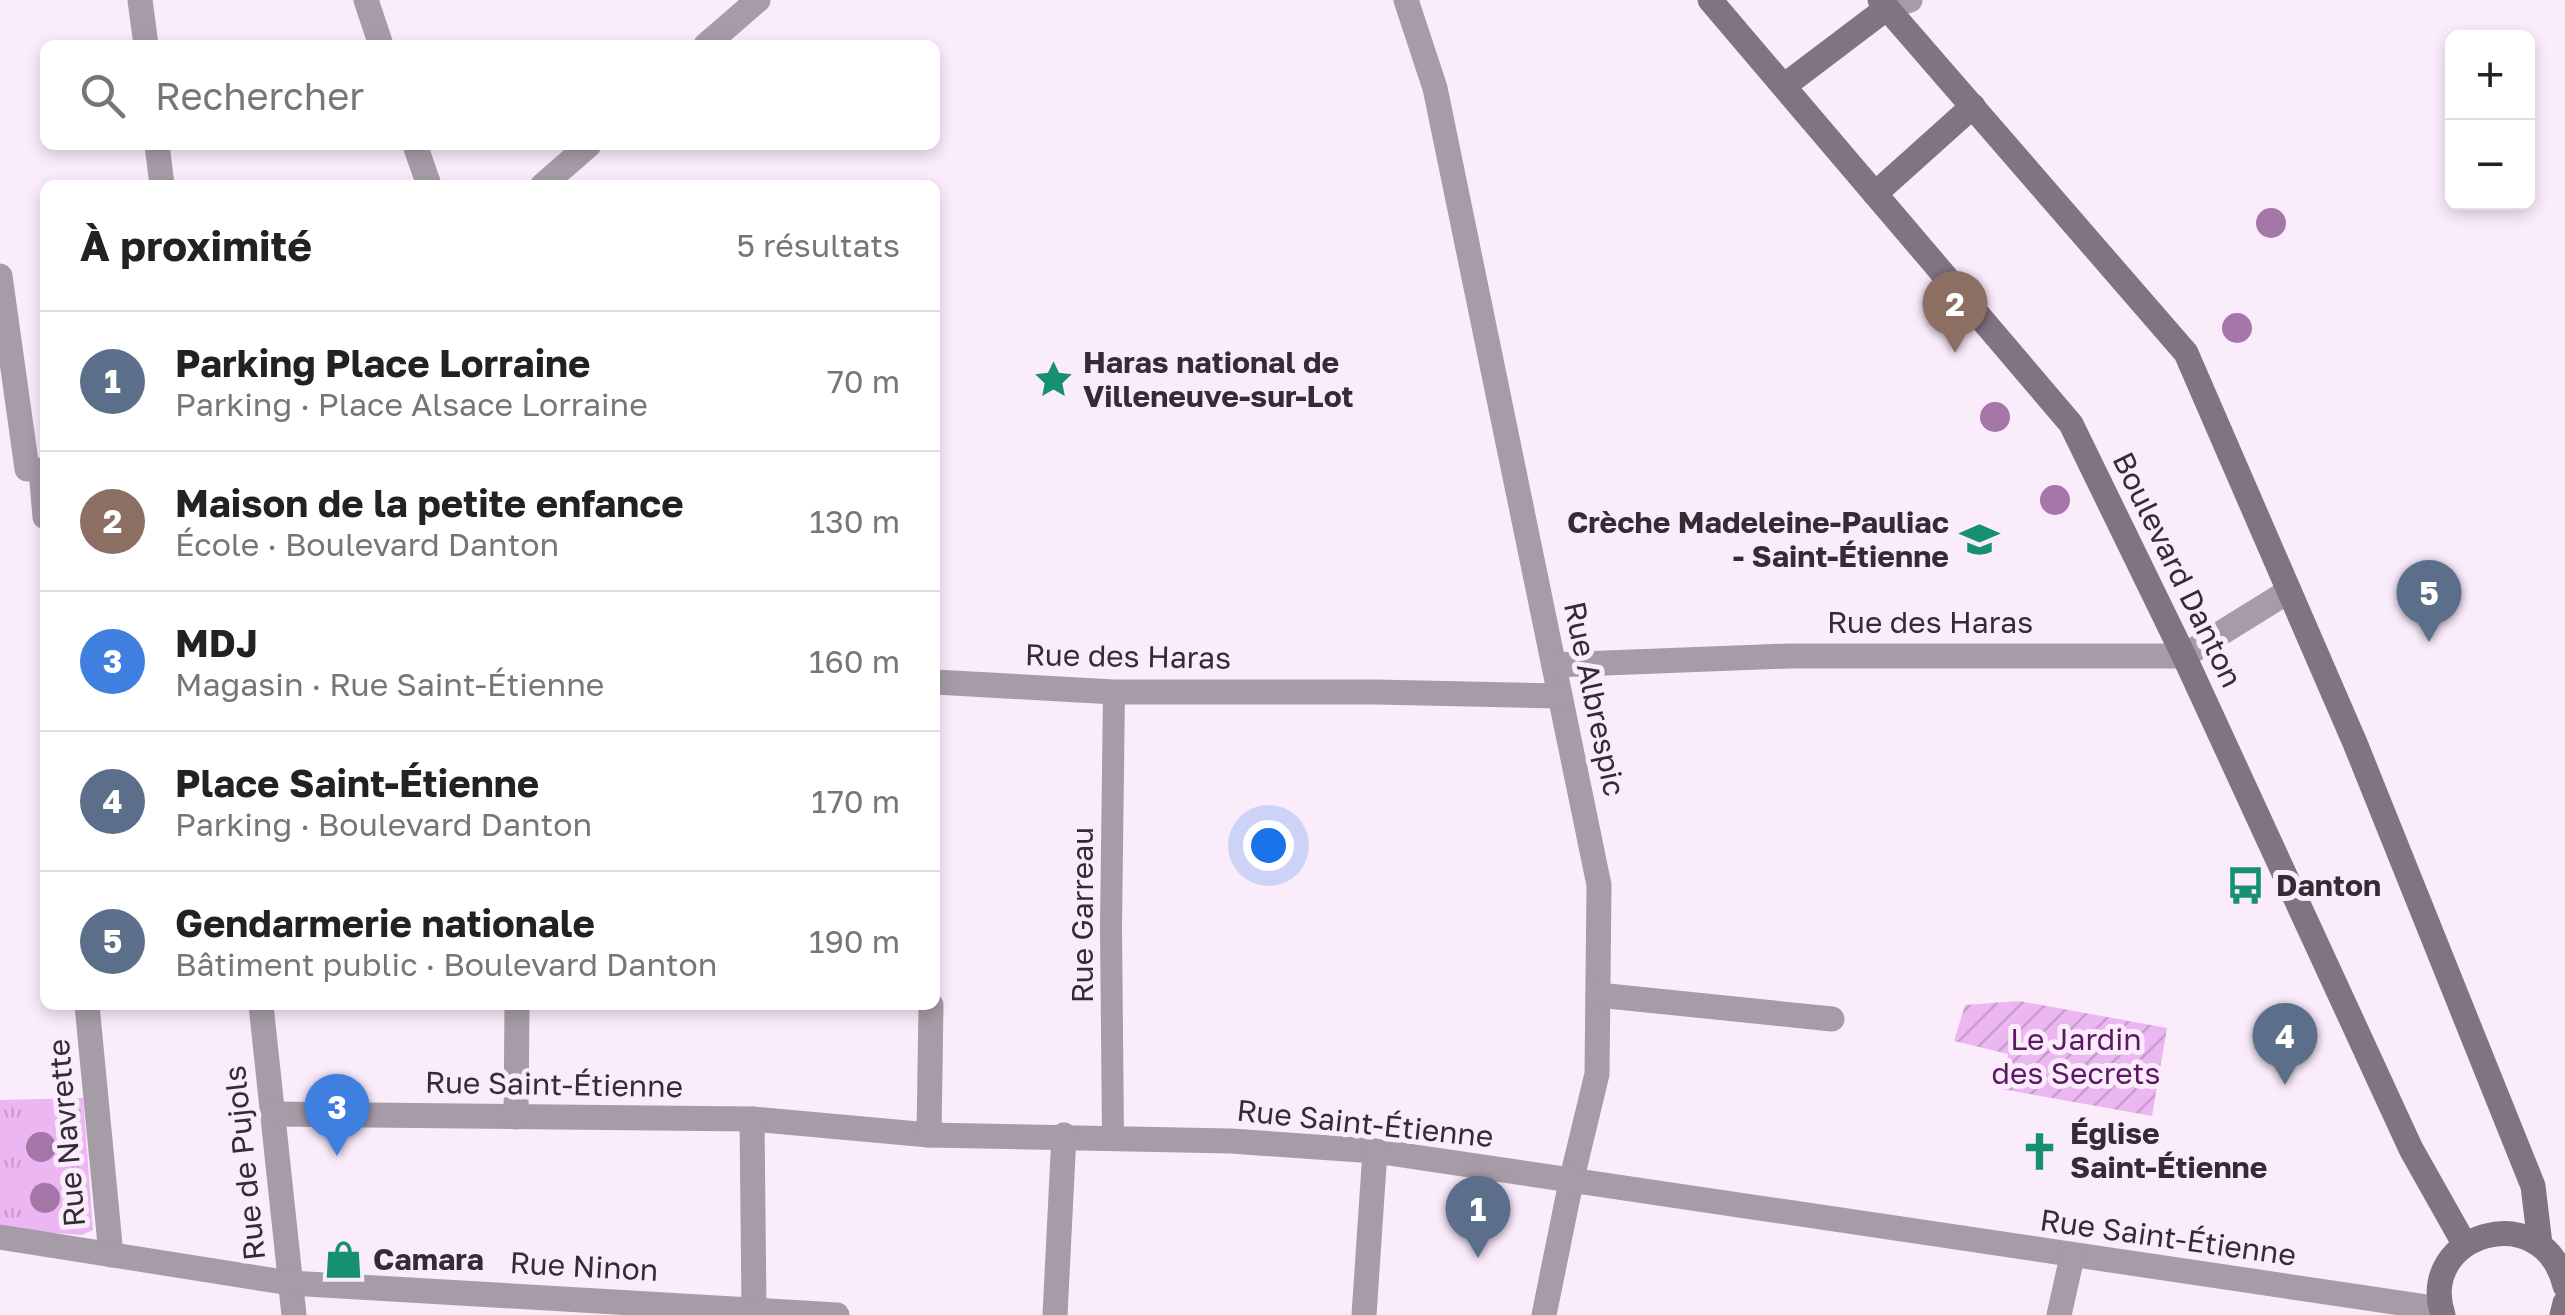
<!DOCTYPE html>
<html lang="fr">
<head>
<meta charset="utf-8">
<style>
  :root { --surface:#fff; --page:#f2f2f2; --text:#222; --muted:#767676; --line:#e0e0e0; --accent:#178f73 }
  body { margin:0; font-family:"Golos Text",sans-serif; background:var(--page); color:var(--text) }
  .controls { position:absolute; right:30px; top:30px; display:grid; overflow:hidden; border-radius:15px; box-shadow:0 5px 15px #0003 }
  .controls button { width:90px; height:90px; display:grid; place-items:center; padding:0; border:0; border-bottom:2px solid var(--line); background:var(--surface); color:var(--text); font:50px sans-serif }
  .you { position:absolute; left:1268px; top:845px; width:35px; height:35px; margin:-25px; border:8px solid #fff; border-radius:50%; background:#1a73e8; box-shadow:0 0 0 15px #1a73e833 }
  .badge { display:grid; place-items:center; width:65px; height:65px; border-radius:50%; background:var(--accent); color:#fff; font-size:32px; font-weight:700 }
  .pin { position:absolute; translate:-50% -82px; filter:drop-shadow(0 2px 5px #0008) }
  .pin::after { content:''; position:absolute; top:52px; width:35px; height:30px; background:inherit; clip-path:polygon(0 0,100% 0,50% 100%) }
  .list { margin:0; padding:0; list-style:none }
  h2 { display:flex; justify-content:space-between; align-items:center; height:130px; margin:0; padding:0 40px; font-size:42px }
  h2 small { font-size:32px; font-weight:400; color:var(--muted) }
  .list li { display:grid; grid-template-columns:65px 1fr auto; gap:30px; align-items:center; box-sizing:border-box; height:140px; padding:0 40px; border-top:2px solid var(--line) }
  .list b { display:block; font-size:38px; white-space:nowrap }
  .list p { margin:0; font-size:32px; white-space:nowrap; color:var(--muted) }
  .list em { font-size:32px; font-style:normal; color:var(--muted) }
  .icon { flex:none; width:55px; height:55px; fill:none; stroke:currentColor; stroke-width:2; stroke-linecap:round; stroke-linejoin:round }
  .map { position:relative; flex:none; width:2565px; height:1315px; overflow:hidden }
  .search { position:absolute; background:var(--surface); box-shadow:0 5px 15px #0003; left:40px; top:40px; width:900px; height:110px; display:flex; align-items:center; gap:25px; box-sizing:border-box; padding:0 35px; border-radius:15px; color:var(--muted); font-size:38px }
  .panel { position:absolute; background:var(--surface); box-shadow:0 5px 15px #0003; left:40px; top:180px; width:900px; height:830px; border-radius:15px }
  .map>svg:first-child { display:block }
</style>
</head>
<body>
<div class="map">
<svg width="2565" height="1315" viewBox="0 0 2565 1315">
  <defs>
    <pattern id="grass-tufts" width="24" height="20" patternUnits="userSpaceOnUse" patternTransform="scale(2.5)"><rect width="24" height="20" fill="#ebb6f1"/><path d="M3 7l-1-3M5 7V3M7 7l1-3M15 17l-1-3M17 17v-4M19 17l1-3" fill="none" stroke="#ca9dcf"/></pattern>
    <pattern id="garden-furrows" width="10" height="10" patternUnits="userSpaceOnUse" patternTransform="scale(2.5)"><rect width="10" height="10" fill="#ebb6f1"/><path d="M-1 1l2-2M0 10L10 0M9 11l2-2" fill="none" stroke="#ca9dcf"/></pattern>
  </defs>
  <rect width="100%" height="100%" fill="#fbecfc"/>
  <polygon fill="url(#grass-tufts)" points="83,1098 93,1230 82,1235 0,1229 0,1100"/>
  <polygon fill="url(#garden-furrows)" points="2019,1001 2167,1028 2152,1116 2002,1089 2008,1054 1954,1041 1965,1005"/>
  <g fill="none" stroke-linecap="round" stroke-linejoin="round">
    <polyline stroke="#a69ca7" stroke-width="22" points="1113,1137 1111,927 1114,692"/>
    <g stroke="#a69ca7" stroke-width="25">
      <polyline points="140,0 146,45"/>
      <polyline points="366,0 381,45"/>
      <polyline points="1406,0 1435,88 1599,885 1597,1074 1571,1182 1544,1315"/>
      <polyline points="1887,8 1910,0"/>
      <polyline points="706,45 758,0"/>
      <polyline points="157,145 162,185"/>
      <polyline points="415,145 429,185"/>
      <polyline points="543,185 589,145"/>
      <polyline points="0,276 27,469"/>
      <polyline points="41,470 45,517"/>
      <polyline points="1554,665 1789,656 2184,656 2289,591"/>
      <polyline points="935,682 1114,692 1376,692 1560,696"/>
      <polyline points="1598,995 1832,1019"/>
      <polyline points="87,1005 111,1255"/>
      <polyline points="261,1005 294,1315"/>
      <polyline points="274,1114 752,1119 929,1135 1231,1141 1375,1151 2441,1309"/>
      <polyline points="516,1117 517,1005"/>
      <polyline points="752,1119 754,1309"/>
      <polyline points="929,1135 931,1005"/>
      <polyline points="0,1237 290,1283 837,1315"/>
      <polyline points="1055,1315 1064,1135"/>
      <polyline points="1364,1315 1375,1151"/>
      <polyline points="2059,1315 2072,1257"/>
    </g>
    <g stroke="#827383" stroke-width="25">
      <polyline points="1710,0 2071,424 2184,656 2411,1149 2465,1245"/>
      <polyline points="1880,0 2186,353 2355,743 2533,1186 2540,1244"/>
      <polyline points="1784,86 1887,8"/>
      <polyline points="1875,194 1973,106"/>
      <path d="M2443 1315C2416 1233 2544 1196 2565 1286"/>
      <polyline points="2562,1315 2565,1303"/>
    </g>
  </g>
  <g fill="#a477a8">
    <circle cx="2271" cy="223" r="15"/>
    <circle cx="2237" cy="328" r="15"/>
    <circle cx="1995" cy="417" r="15"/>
    <circle cx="2055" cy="500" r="15"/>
    <circle cx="41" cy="1147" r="15"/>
    <circle cx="45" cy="1198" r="15"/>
  </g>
  <defs>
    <symbol id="sight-bare" viewBox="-9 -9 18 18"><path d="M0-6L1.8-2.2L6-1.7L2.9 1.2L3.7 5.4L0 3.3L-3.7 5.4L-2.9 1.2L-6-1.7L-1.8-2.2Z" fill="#178f73" stroke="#fbecfc" stroke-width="2.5" paint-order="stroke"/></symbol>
    <symbol id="school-bare" viewBox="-9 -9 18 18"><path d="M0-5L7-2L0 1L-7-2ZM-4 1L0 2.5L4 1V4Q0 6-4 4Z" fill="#178f73" stroke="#fbecfc" stroke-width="2.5" paint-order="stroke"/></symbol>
    <symbol id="bus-bare" viewBox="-9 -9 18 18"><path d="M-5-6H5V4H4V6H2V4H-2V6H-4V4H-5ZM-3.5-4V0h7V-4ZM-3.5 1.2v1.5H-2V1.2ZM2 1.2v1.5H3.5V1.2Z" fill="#178f73" stroke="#fbecfc" stroke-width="2.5" paint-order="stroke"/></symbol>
    <symbol id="church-bare" viewBox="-9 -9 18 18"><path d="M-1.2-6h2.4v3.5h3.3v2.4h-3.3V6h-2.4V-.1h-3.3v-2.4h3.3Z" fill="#178f73" stroke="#fbecfc" stroke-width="2.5" paint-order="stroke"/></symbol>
    <symbol id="shop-bare" viewBox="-9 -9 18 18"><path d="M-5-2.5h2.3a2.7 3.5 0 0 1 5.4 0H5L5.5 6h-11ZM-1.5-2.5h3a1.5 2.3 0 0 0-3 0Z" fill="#178f73" stroke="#fbecfc" stroke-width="2.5" paint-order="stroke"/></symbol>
  </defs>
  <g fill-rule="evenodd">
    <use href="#sight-bare" x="1026" y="352" width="55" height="55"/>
    <use href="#school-bare" x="1952" y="512" width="55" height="55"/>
    <use href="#bus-bare" x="2218" y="858" width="55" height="55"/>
    <use href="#church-bare" x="2012" y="1124" width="55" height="55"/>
    <use href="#shop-bare" x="316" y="1232" width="55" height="55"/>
  </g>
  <g text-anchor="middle" stroke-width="10" stroke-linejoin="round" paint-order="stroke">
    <g font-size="30" font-weight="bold" fill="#352b35" stroke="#fbecfc" text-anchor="start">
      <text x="1083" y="373">Haras national de<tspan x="1083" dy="34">Villeneuve-sur-Lot</tspan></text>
      <text x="1949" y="533" text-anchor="end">Crèche Madeleine-Pauliac<tspan x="1949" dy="34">- Saint-Étienne</tspan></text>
      <text x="2276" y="896">Danton</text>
      <text x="2070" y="1144">Église<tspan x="2070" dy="34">Saint-Étienne</tspan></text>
      <text x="373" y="1270">Camara</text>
    </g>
    <g font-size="30" fill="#352b35" stroke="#fbecfc">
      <text transform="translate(2177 570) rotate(64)" y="10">Boulevard Danton</text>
      <text x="1930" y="633">Rue des Haras</text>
      <text transform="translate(1128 657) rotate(1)" y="10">Rue des Haras</text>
      <text transform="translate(1594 699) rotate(78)" y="10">Rue Albrespic</text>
      <text transform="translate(1083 915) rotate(-90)" y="10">Rue Garreau</text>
      <text transform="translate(554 1085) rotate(1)" y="10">Rue Saint-Étienne</text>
      <text transform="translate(1365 1124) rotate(6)" y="10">Rue Saint-Étienne</text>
      <text transform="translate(67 1133) rotate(-95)" y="10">Rue Navrette</text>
      <text transform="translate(245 1163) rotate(-96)" y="10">Rue de Pujols</text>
      <text transform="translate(2168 1238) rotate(8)" y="10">Rue Saint-Étienne</text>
      <text transform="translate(584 1267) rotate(3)" y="10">Rue Ninon</text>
    </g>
    <g font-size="30" fill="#5c1864" stroke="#fbecfc">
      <text x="2076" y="1050">Le Jardin<tspan x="2076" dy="34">des Secrets</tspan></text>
    </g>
  </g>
</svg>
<div class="controls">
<button>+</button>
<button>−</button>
</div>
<div class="you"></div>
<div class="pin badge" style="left:1478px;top:1258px;background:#5c6f8a">1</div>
<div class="pin badge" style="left:1955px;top:353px;background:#8d6e63">2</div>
<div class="pin badge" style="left:337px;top:1156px;background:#3f7fe0">3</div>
<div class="pin badge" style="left:2285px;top:1085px;background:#5c6f8a">4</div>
<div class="pin badge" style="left:2429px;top:642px;background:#5c6f8a">5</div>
<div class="search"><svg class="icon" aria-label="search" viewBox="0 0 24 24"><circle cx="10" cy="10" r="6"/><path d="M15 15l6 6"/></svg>Rechercher</div>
<section class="panel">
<h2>À proximité<small>5 résultats</small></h2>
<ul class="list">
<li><span class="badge" style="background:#5c6f8a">1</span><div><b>Parking Place Lorraine</b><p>Parking · Place Alsace Lorraine</p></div><em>70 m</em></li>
<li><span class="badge" style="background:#8d6e63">2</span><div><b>Maison de la petite enfance</b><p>École · Boulevard Danton</p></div><em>130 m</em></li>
<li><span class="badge" style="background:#3f7fe0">3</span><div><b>MDJ</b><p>Magasin · Rue Saint-Étienne</p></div><em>160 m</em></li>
<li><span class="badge" style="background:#5c6f8a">4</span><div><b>Place Saint-Étienne</b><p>Parking · Boulevard Danton</p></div><em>170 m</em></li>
<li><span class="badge" style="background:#5c6f8a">5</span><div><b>Gendarmerie nationale</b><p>Bâtiment public · Boulevard Danton</p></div><em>190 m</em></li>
</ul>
</section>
</div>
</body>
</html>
